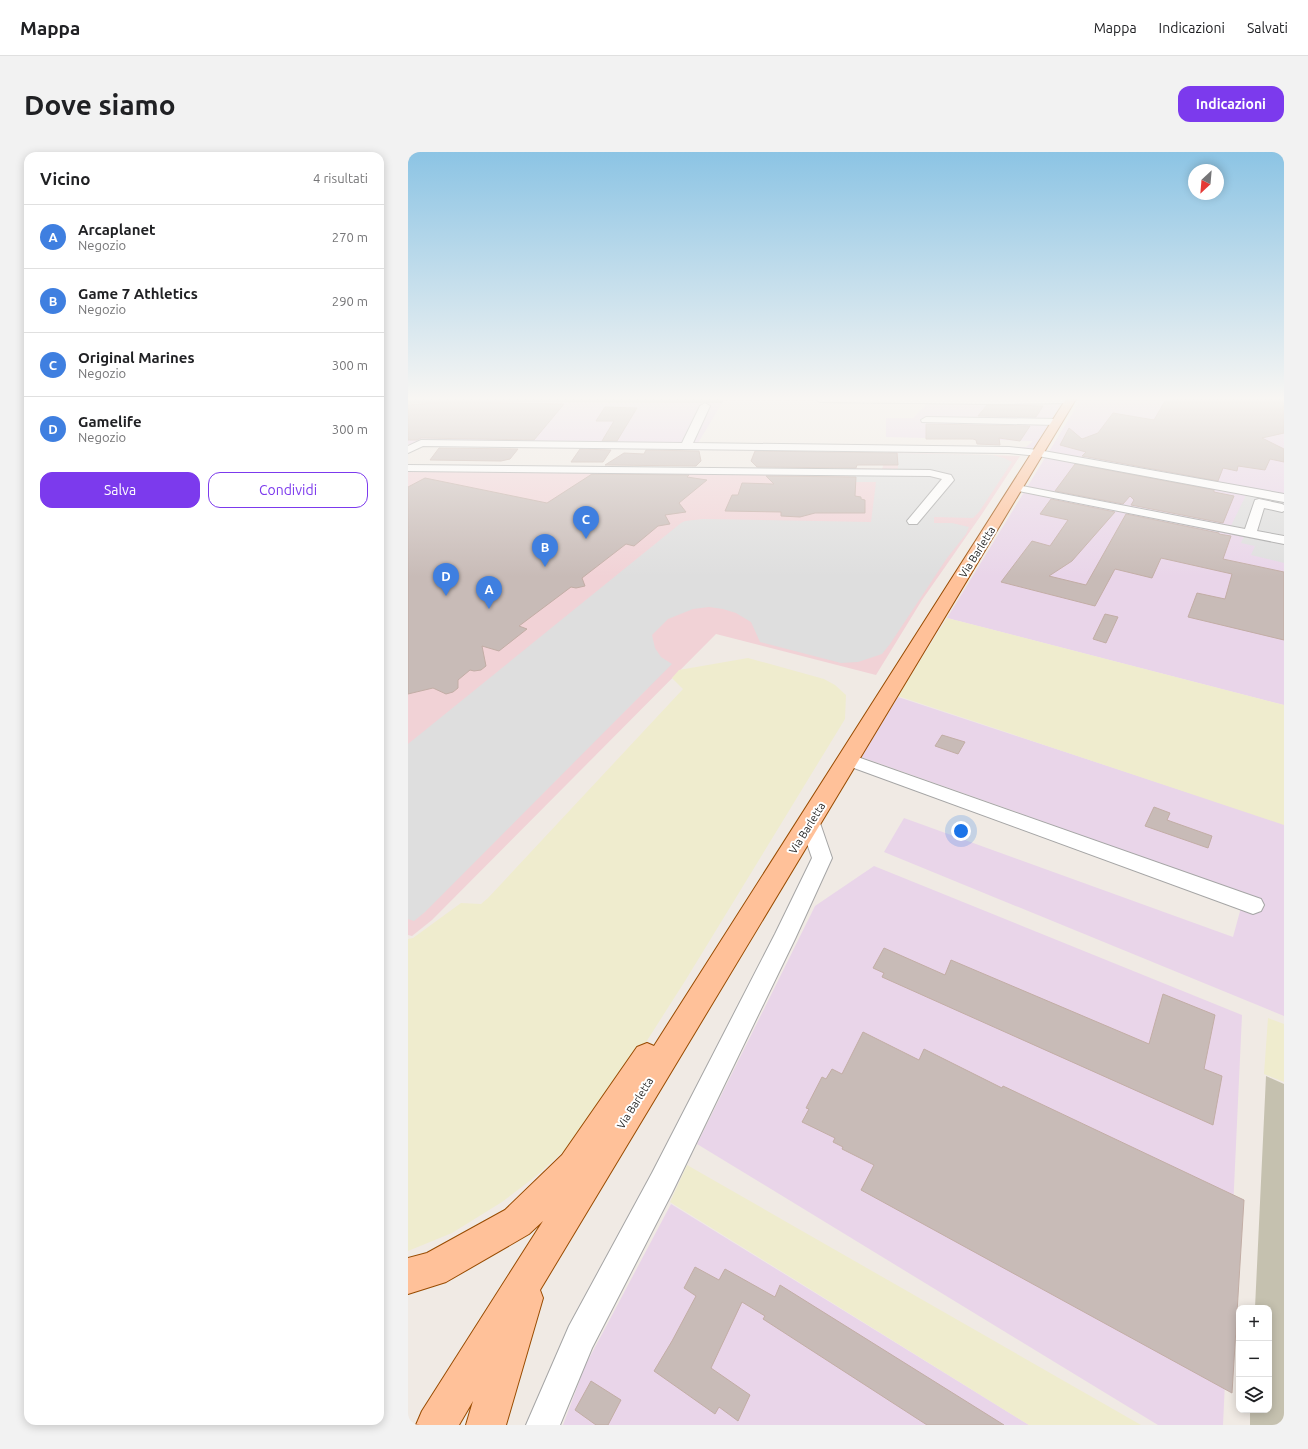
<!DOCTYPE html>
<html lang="it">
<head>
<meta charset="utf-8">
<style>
  :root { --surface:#fff; --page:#f2f2f2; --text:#202124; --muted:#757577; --line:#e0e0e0; --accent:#7c3aed }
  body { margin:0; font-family:Ubuntu,sans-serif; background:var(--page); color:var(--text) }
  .controls { position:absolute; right:12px; bottom:12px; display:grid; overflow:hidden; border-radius:8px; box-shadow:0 2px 10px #0003 }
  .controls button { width:36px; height:36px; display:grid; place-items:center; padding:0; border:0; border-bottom:1px solid var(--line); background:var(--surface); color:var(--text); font:20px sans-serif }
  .compass { position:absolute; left:780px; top:12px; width:36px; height:36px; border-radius:50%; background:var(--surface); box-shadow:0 2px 10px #0003; rotate:206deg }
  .you { position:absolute; left:553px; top:679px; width:14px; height:14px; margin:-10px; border:3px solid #fff; border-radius:50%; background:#1a73e8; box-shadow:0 0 0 6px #1a73e833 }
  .badge { display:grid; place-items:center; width:26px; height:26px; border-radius:50%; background:var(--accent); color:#fff; font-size:13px; font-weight:700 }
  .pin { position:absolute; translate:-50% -33px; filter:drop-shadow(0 1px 2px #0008) }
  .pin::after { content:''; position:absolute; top:21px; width:14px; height:12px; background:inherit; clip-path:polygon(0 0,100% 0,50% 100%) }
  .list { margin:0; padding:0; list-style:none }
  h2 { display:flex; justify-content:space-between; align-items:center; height:52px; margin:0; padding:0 16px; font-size:17px }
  h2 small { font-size:13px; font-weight:400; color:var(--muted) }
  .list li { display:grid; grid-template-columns:26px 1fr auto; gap:12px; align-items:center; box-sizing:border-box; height:64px; padding:0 16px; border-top:1px solid var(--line) }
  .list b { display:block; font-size:15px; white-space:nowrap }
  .list p { margin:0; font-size:13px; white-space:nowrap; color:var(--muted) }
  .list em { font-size:13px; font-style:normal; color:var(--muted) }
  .actions { display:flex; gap:8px; padding:12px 16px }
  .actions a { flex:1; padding:9px 0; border:1px solid var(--accent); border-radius:12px; text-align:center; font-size:14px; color:var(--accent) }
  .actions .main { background:var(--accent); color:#fff }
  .icon { flex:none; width:22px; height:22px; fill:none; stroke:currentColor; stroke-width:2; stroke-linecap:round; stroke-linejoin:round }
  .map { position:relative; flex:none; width:876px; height:1273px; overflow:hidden; border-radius:12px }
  header { display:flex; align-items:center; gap:24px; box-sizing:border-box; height:56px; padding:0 20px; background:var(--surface); border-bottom:1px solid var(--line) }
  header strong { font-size:19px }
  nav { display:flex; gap:22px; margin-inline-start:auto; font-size:14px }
  .intro { display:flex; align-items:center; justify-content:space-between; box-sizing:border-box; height:96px; padding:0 24px }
  h1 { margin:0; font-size:28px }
  .button { padding:10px 18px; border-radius:12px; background:var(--accent); color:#fff; font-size:14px; font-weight:700 }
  main { display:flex; gap:24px; padding:0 24px }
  aside { flex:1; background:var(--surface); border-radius:12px; box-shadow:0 2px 10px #0003 }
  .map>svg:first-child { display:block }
</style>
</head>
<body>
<header>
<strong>Mappa</strong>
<nav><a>Mappa</a><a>Indicazioni</a><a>Salvati</a></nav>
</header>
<div class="intro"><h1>Dove siamo</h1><a class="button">Indicazioni</a></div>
<main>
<aside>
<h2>Vicino<small>4 risultati</small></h2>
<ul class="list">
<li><span class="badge" style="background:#3f7fe0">A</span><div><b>Arcaplanet</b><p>Negozio</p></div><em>270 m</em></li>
<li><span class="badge" style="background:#3f7fe0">B</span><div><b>Game 7 Athletics</b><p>Negozio</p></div><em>290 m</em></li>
<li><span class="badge" style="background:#3f7fe0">C</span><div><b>Original Marines</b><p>Negozio</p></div><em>300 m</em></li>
<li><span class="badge" style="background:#3f7fe0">D</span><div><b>Gamelife</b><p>Negozio</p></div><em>300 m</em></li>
</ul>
<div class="actions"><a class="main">Salva</a><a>Condividi</a></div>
</aside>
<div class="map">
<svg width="876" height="1273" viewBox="0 0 876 1273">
  <rect width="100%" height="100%" fill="#f0eae4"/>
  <polygon fill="#f1d2d6" points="480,300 612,304 574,362 514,448 468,523 308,482 24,768 4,784 0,783 0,319 440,323 442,316 474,317"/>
  <g fill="#e9d5e9">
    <polygon points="532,247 656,247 623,301 0,292 0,252 40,250 314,251 290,291 618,295 625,289 478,285 478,266 505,266 521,250"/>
    <polygon points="673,247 840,247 876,252 876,553 539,466"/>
    <polygon points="490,545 876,672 876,864 476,700 496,666 825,785 837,741 453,605"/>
    <polygon points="466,714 834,863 815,1273 750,1273 289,992 407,754"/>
    <polygon points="263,1052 621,1273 155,1273 177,1214"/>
  </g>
  <g fill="#c5c1af">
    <polygon points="0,247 316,247 314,251 40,250 0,252"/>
    <polygon points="858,924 876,932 876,1273 842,1273 842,1258 861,1258 861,1156 847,1156"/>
  </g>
  <g fill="#efecce">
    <polygon points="539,466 876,553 876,673 490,544"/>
    <polygon points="340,506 416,527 427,533 438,543 437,567 277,829 226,909 185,965 159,996 128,1024 94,1050 44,1081 0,1099 0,787 5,786 53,751 73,752 80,746 275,537 264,526 271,518"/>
    <polygon points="860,866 876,872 876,930 856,922"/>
    <polygon points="279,1013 733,1273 621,1273 262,1050"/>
  </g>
  <g fill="#dedede">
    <polygon points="490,301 584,303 596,306 604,310 571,360 565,366 526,365 526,371 544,371 561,375 558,382 539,406 482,492 474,502 450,510 433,511 352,490 343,470 328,461 315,457 301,455 285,457 260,467 244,483 247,496 253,505 264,512 17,760 6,769 0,767 0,592 273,371 277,369 295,367 463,370 468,330 440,330 441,323 490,323"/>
    <polygon points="838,343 876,350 876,411 843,403 847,394 833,391 837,382 821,378"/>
  </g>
  <g fill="#c8bbb7" stroke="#c2ada5">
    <polygon points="766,247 876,247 876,281 854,286 876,297 876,310 862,307 857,318 830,314 829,319 815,316 810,329 674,304 678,300 652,293 661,276 674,287 690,281 705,261 746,268 757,249 764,250"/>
    <polygon points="39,250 156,252 126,288 13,286 9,288 0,288 0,253"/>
    <polygon points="579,253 588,253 635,254 628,265 570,264"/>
    <polygon points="197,255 229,256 209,289 194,289 206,269 188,269"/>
    <polygon points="518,272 622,274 612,289 591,286 592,293 569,292 568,288 565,287 518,287"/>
    <polygon points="31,296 110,297 102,307 93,309 22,308"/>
    <polygon points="172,297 203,298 195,310 163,310"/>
    <polygon points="238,298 291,299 293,309 288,314 197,313 216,301 236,302"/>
    <polygon points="347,299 489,301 490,313 449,313 448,316 349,315 343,309"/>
    <polygon points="667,312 806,338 806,340 826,344 815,371 723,353 726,348 722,344 715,352 647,339"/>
    <polygon points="184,322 281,323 279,325 299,328 271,351 278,360 257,363 262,372 250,374 226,394 218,392 174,426 177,434 168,436 163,435 111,474 119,477 91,499 74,494 78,514 73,518 66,519 62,518 50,528 50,536 45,540 38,542 25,536 0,542 0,335 17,326 139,351"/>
    <polygon points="358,324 448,325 447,344 453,345 453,347 457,348 457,361 407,361 392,365 373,364 373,360 317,359 324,343 330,343 334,331 366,332"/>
    <polygon points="643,347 707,360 664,409 641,424 678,433 718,362 811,381 811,382 823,384 815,407 876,420 876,488 780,465 789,441 817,447 824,422 753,406 744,426 707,417 687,454 593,430 624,389 642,394 660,368 632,362"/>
    <polygon points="697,462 710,465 698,491 685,487"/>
    <polygon points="534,583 557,590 550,602 527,594"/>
    <polygon points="746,655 762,661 759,668 804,684 800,696 737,674"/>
    <polygon points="476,796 537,823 543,808 741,892 755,842 807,863 796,917 814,924 805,973 474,825 476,821 465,816"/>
    <polygon points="455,880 511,908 516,897 594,936 595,934 836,1048 824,1241 453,1038 466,1013 434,997 435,995 425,990 427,986 394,970 401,957 398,956 414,925 418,927 424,917 434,922"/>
    <polygon points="287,1115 311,1128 317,1117 367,1145 372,1133 596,1273 519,1273 355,1167 357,1164 334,1150 303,1216 342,1243 330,1269 311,1255 307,1262 246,1219 264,1189 288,1144 276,1136"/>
    <polygon points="183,1229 213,1248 200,1273 188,1273 167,1258"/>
  </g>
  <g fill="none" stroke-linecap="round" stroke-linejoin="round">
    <defs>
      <g id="minor">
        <polygon points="407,247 667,247 668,248 663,251 589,252 412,250"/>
        <polygon points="297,251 302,254 285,291 601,295 630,298 876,342 876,350 630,304 601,301 15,294 0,301 0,294 13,288 274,291 292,254"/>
        <polygon points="518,265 649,267 654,270 649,273 514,270 513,268"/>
        <polygon points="0,313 522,318 543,323 546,328 509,372 501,372 499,369 534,327 522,324 0,319"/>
        <polygon points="609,333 837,377 847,348 851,347 874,352 876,353 876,359 874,360 856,356 849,379 876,384 876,392 605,338 603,336 605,334"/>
        <polygon points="441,602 853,747 856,753 853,759 845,762 435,612 432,608 435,604"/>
        <polygon points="402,664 409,666 412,671 424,706 387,787 264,1041 184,1196 152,1273 118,1273 161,1174 244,1021 367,782 404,706 392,671 395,666"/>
      </g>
      <polygon id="major" points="658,247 668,247 132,1138 135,1146 98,1273 58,1273 65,1249 51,1273 8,1273 14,1259 135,1069 121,1082 38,1130 0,1142 0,1106 19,1101 97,1058 154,1003 229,895 239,891 246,894"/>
    </defs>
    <use href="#minor" stroke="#a5a5a5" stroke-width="2"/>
    <use href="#major" stroke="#984b00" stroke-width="2"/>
    <use href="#minor" fill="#fff" fill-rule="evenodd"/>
    <use href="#major" fill="#ffc199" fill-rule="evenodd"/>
  </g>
  <linearGradient id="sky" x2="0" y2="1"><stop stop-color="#8cc4e4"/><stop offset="0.58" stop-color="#f8f6f3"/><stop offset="1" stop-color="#f8f6f3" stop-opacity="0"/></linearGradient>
  <rect width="876" height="425" fill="url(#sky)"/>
  <g text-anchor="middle" stroke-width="4" stroke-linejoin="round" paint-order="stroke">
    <g font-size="11" fill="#1e1e1e" stroke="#fff">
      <text transform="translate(569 400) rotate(-58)" y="4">Via Barletta</text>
      <text transform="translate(399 676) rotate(-58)" y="4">Via Barletta</text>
      <text transform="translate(227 951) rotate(-58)" y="4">Via Barletta</text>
    </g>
  </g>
</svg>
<div class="controls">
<button>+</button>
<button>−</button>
<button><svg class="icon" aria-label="layers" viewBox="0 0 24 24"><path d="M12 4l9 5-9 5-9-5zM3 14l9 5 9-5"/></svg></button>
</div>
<svg class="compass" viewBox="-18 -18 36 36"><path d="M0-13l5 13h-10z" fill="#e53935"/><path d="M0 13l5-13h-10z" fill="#757577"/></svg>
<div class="you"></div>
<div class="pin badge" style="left:81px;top:457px;background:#3f7fe0">A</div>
<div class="pin badge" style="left:137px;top:415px;background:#3f7fe0">B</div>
<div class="pin badge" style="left:178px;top:387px;background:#3f7fe0">C</div>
<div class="pin badge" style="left:38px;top:444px;background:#3f7fe0">D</div>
</div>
</main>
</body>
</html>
